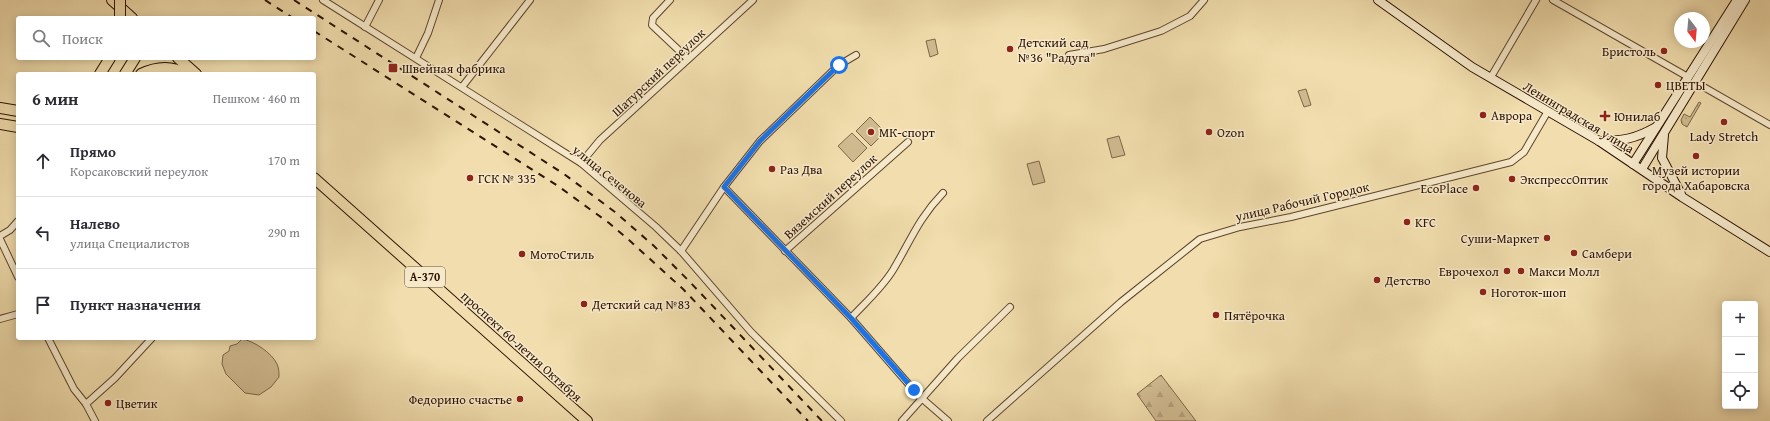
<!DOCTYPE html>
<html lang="ru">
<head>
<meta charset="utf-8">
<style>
  :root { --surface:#fff; --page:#f7f7f7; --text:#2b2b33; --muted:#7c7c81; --line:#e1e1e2 }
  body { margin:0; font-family:"Gentium Book Plus",serif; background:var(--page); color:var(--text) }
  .controls { position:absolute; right:12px; bottom:12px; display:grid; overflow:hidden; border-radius:4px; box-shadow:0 2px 10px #0003 }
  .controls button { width:36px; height:36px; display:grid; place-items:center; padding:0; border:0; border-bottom:1px solid var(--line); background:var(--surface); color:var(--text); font:20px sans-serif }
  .compass { position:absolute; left:1674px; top:12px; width:36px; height:36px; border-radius:50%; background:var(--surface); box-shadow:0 2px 10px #0003; rotate:164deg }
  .stop { position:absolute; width:12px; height:12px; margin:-9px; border:3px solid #1a73e8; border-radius:50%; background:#fff }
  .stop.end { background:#1a73e8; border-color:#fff; box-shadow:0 1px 4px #0008 }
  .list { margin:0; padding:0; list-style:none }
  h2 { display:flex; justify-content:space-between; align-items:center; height:52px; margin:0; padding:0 16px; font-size:17px }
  h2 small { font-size:13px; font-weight:400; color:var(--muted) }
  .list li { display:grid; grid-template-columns:26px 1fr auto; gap:12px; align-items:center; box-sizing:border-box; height:72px; padding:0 16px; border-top:1px solid var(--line) }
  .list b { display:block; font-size:15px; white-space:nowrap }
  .list p { margin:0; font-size:13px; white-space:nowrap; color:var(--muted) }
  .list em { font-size:13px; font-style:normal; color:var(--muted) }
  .icon { flex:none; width:22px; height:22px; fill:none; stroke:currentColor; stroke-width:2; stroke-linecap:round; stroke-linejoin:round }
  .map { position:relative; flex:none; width:1770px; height:421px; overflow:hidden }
  .search { position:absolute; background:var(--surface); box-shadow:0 2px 10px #0003; left:16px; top:16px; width:300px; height:44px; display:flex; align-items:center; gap:10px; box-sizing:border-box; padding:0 14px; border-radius:4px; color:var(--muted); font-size:15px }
  .panel { position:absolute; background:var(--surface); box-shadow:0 2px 10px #0003; left:16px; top:72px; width:300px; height:268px; border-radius:4px }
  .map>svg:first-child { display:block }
</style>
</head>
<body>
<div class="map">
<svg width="1770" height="421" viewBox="0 0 1770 421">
  <defs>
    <pattern id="grass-dots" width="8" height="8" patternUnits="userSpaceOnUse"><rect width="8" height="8" fill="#d0ba90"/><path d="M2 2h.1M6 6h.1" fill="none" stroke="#b39f7a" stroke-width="1.8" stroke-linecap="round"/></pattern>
    <pattern id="forest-firs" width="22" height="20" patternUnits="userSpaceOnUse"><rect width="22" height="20" fill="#d0ba90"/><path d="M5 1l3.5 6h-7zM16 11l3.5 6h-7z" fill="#b39f7a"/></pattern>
  </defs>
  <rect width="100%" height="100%" fill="#f1ddad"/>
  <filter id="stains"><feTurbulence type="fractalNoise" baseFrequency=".005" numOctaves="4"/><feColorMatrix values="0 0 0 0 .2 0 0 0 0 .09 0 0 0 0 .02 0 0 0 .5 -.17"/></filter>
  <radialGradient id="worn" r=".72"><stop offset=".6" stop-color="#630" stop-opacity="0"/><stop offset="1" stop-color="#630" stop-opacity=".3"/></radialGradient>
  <polygon fill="url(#grass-dots)" stroke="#7e6648" points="1699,102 1701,103 1687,127 1682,124 1681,120 1684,114 1690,117"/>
  <polygon fill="url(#forest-firs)" stroke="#7e6648" points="1161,375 1196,421 1156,421 1137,394"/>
  <g fill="#d0ba90" stroke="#7e6648">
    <polygon points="935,39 938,54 930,57 926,41"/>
    <polygon points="1306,89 1311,105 1304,107 1298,91"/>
    <polygon points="870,117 885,132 871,146 856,131"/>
    <polygon points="852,133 867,148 853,162 838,146"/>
    <polygon points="1119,136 1125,155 1112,158 1107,139"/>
    <polygon points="1039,161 1045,182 1033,185 1027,164"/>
    <path d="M242 339C254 341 272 353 277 364 279 368 279 373 279 377L271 387 259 395 245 393 226 374 222 364 223 355 229 351 230 346 237 344Z"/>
  </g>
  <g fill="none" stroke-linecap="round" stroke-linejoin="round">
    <defs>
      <g id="minor">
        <polyline points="323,0 581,163 656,227 681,251 751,332 841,421"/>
        <polyline points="670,0 653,18 652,25 688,59"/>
        <polyline points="1553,0 1688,77"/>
        <polyline points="365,27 379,0"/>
        <polyline points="1069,55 1104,49 1161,31 1190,16 1204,0"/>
        <polyline points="416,58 428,33 439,0"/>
        <polyline points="1491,77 1536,0"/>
        <polyline points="1695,82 1770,125"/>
        <polyline points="462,87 530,0"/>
        <polyline points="581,163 600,140 753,0"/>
        <polyline points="724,187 851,318 918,395 948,421"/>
        <polyline points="0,236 10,230 18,221"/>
        <polyline points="0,239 18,277"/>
        <polyline points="681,251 724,187 760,141 839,65 856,55"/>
        <polyline points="785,251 908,142"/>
        <path d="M851 318C865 303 882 288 893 270 911 240 918 219 943 193"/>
        <polyline points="0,319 18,314"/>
        <polyline points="48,338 74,389 86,404 95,421"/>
        <polyline points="86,404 115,378 152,338"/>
        <polyline points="902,421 958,358 1010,307"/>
        <polyline points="987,421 1121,302 1200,239 1240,227 1291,217 1511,162 1524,152 1548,111"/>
      </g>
      <g id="secondary">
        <polyline points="1378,0 1472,67 1599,141 1682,197 1770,252"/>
        <polyline points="1664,135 1662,158 1681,194"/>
        <path d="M1599 141C1622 141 1635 139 1656 127"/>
        <polyline points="1633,164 1737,0"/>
        <polyline points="1642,169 1745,0"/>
      </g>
      <g id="trunk">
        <polyline points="112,0 132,18"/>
        <polyline points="178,58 196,74"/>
        <polyline points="100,74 110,58"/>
        <polyline points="125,74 135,58"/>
        <path d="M141 74C158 66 172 66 188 74"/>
        <polyline points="0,108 18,111"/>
        <polyline points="0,124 18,127"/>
        <polyline points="314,178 587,421"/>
      </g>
    </defs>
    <use href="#minor" stroke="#5e452b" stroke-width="8"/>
    <use href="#secondary" stroke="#2d1200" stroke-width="10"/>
    <use href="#trunk" stroke="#2d1200" stroke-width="12"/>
    <use href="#minor" stroke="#f6e9ca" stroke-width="6"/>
    <use href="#secondary" stroke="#f6e9ca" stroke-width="8"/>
    <use href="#trunk" stroke="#f1ddad" stroke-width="10"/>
    <g stroke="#2d1200" stroke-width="2" stroke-dasharray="7 7" stroke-linecap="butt">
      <polyline points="265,0 293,18"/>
      <polyline points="294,0 564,174 615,212 654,246 689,281 822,421"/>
      <polyline points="314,31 558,186 609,223 629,240 683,289 808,421"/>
    </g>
    <defs>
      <polyline id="trunk-bridge" points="120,18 120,0"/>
    </defs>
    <use href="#trunk-bridge" stroke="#2d1200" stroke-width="12" stroke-linecap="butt"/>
    <use href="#trunk-bridge" stroke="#f1ddad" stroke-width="10"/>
  </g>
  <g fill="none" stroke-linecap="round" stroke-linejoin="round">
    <polyline stroke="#1a73e8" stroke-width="5" points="839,65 760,141 724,187 851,318 914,390"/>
  </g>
  <g fill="#8f2418" stroke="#f6e9ca" stroke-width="1.5">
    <circle cx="1010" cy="49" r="4"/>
    <circle cx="1664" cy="51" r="4"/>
    <rect x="388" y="63" width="10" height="10" rx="2"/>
    <circle cx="1658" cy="85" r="4"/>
    <circle cx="1483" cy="115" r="4"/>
    <path d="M1603 110h4v4h4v4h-4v4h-4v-4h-4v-4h4z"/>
    <circle cx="1724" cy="122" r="4"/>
    <circle cx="871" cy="132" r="4"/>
    <circle cx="1209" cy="132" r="4"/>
    <circle cx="1696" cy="156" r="4"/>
    <circle cx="772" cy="169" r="4"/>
    <circle cx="470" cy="178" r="4"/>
    <circle cx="1512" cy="179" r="4"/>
    <circle cx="1476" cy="188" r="4"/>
    <circle cx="1407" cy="222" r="4"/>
    <circle cx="1547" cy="238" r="4"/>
    <circle cx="1574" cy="253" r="4"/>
    <circle cx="522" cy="254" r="4"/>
    <circle cx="1507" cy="271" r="4"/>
    <circle cx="1521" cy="271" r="4"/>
    <circle cx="1377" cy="280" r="4"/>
    <circle cx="1483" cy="292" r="4"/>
    <circle cx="584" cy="304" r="4"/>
    <circle cx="1216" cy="315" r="4"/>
    <circle cx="520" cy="399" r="4"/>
    <circle cx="108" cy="403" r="4"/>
  </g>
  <g text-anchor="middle" stroke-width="3" stroke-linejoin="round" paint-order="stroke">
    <rect fill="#f6e9ca" stroke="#69523d" stroke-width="1" x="405" y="267" width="40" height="20" rx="3"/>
    <g font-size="12" font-weight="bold" fill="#2d1200">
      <text x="425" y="281">А-370</text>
    </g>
    <g font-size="13" fill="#2d1200" stroke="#f6e9ca" text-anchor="start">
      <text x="1018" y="47">Детский сад<tspan x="1018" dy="15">№36 "Радуга"</tspan></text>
      <text x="1656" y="56" text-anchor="end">Бристоль</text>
      <text x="402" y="73">Швейная фабрика</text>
      <text x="1666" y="90">ЦВЕТЫ</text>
      <text x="1491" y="120">Аврора</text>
      <text x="1614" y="121">Юнилаб</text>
      <text x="879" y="137">МК-спорт</text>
      <text x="1217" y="137">Ozon</text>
      <text x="1724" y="141" text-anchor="middle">Lady Stretch</text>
      <text x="780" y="174">Раз Два</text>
      <text x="1696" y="175" text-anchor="middle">Музей истории<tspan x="1696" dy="15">города Хабаровска</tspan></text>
      <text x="478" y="183">ГСК № 335</text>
      <text x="1520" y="184">ЭкспрессОптик</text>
      <text x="1468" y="193" text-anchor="end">EcoPlace</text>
      <text x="1415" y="227">KFC</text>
      <text x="1539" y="243" text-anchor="end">Суши-Маркет</text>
      <text x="1582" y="258">Самбери</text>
      <text x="530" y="259">МотоСтиль</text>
      <text x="1499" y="276" text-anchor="end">Еврочехол</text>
      <text x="1529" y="276">Макси Молл</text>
      <text x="1385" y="285">Детство</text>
      <text x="1491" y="297">Ноготок-шоп</text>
      <text x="592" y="309">Детский сад №83</text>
      <text x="1224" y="320">Пятёрочка</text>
      <text x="512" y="404" text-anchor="end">Федорино счастье</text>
      <text x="116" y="408">Цветик</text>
    </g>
    <g font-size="13" fill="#2d1200" stroke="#f6e9ca">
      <text transform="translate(658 72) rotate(-43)" y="5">Шатурский переулок</text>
      <text transform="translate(1579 117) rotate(31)" y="5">Ленинградская улица</text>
      <text transform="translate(610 176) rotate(39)" y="5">улица Сеченова</text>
      <text transform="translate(830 196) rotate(-42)" y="5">Вяземский переулок</text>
      <text transform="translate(1302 201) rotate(-13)" y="5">улица Рабочий Городок</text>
      <text transform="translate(522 346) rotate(42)" y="5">проспект 60-летия Октября</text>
    </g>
  </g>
  <rect width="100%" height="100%" filter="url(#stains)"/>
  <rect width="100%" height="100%" fill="url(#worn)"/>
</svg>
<div class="controls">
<button>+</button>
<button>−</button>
<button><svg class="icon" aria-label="locate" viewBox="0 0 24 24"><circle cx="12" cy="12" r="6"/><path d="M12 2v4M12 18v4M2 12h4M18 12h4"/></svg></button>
</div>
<svg class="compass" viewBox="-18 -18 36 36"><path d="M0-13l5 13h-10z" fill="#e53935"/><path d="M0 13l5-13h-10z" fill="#7c7c81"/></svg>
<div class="stop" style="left:839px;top:65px"></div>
<div class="stop end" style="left:914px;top:390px"></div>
<div class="search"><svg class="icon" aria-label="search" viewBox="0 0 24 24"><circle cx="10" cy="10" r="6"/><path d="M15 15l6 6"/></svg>Поиск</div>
<section class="panel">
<h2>6 мин<small>Пешком · 460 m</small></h2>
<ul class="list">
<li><svg class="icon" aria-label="ahead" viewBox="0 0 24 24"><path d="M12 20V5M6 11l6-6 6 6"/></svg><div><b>Прямо</b><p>Корсаковский переулок</p></div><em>170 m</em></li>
<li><svg class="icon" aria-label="left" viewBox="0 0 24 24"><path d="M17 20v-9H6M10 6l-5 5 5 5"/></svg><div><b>Налево</b><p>улица Специалистов</p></div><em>290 m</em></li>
<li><svg class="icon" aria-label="arrive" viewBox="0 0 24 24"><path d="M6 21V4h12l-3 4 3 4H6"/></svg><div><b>Пункт назначения</b></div></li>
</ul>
</section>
</div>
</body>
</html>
